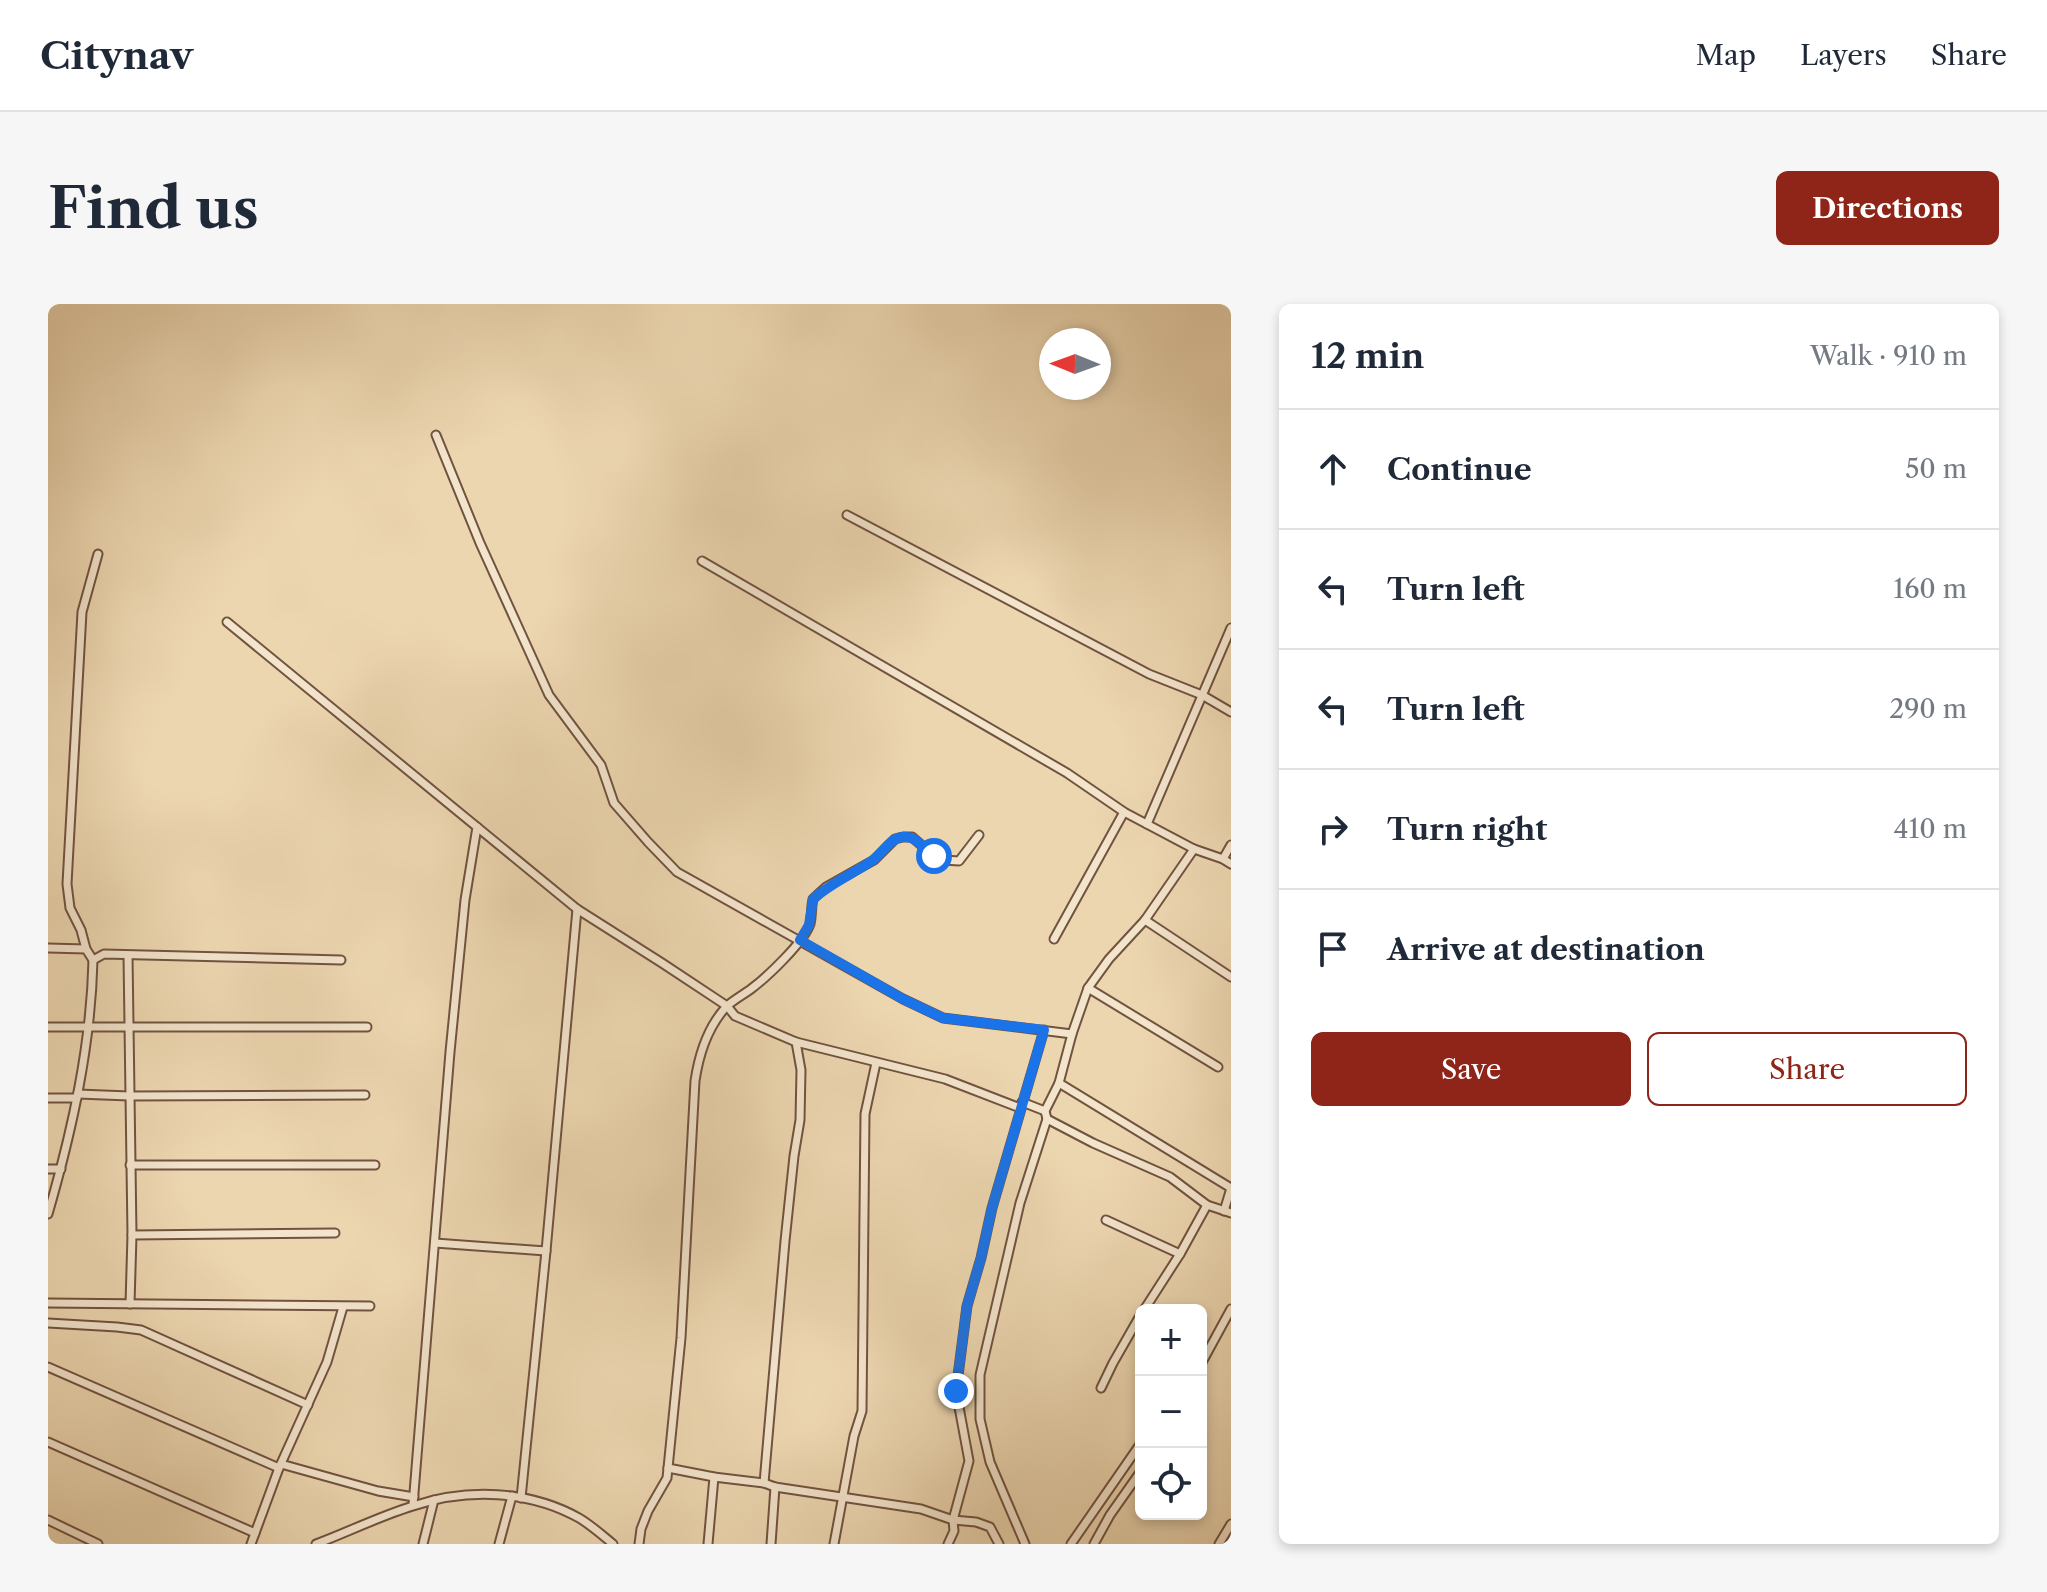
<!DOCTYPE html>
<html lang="en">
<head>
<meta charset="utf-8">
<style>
  :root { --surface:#fff; --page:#f6f6f7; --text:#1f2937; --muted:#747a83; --line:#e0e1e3; --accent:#8f2418 }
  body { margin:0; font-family:"Libre Caslon Text",serif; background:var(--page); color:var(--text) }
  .controls { position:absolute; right:24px; bottom:24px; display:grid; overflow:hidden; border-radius:12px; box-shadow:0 4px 12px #0003 }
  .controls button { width:72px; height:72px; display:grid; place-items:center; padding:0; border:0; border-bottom:2px solid var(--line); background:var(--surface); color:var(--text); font:40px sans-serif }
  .compass { position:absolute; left:991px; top:24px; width:72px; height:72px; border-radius:50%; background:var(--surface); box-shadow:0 4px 12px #0003; rotate:271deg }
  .stop { position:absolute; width:24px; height:24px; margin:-18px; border:6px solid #1a73e8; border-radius:50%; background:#fff }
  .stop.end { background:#1a73e8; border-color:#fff; box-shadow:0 2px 8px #0008 }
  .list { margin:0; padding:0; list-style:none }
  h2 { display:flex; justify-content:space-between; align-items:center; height:104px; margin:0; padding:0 32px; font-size:34px }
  h2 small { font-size:26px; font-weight:400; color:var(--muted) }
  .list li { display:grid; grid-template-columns:52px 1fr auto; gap:24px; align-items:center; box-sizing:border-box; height:120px; padding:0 32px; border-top:2px solid var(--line) }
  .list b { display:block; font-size:30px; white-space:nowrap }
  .list em { font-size:26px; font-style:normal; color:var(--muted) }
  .actions { display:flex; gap:16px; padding:24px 32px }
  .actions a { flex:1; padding:18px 0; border:2px solid var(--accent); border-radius:12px; text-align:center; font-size:28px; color:var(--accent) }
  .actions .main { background:var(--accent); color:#fff }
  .icon { flex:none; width:44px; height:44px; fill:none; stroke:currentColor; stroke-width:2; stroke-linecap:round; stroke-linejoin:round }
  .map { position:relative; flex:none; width:1183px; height:1240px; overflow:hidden; border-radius:12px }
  header { display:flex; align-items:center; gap:48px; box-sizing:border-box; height:112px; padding:0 40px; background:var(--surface); border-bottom:2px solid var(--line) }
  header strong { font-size:38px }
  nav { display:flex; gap:44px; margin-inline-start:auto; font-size:28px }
  .intro { display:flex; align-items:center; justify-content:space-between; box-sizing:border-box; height:192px; padding:0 48px }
  h1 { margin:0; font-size:56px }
  .button { padding:20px 36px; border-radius:12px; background:var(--accent); color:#fff; font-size:28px; font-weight:700 }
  main { display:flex; gap:48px; padding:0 48px }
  aside { flex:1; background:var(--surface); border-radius:12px; box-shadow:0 4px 12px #0003 }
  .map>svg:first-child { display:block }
</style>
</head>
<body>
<header>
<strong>Citynav</strong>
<nav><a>Map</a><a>Layers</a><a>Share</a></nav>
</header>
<div class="intro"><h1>Find us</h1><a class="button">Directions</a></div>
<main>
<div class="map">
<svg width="1183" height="1240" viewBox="0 0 1183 1240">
  <rect width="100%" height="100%" fill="#ecd6b0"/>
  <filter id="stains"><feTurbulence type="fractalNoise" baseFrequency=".0025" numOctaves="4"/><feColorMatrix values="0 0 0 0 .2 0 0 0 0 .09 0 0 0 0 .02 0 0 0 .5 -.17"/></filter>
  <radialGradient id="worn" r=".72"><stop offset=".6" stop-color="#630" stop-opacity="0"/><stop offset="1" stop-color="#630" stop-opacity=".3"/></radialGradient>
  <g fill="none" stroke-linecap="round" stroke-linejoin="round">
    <defs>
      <g id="street">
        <polyline points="388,131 432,239 501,391 553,461 566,499 600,538 629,568 855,695 895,714 1024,730"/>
        <polyline points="799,211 1101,370 1154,391 1183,408"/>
        <polyline points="654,257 1019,469 1076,508 1146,545 1175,555 1183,560"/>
        <polyline points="179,318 529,605 614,659 679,702 687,712 748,738 897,775 972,804"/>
        <polyline points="1099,520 1183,324"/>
        <polyline points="1175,555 1183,541"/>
        <polyline points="1097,616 1183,673"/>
        <polyline points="1006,635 1076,508"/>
        <polyline points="0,644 38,645 45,656 56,650 293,656"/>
        <polyline points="38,645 33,626 22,604 19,580 34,308 50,250"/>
        <polyline points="80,651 84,931 82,1000"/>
        <polyline points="1040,684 1170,763"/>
        <polyline points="0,723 319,723"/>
        <polyline points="1011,779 1183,884 1176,907"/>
        <polyline points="30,790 81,792 317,791"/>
        <polyline points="0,794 29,794"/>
        <polyline points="974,798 997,807"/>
        <polyline points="999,815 1045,839 1122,873 1159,901 1183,909"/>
        <polyline points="82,861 327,861"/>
        <polyline points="0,865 13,865"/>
        <path d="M0 910C24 827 43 742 45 656"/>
        <polyline points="1058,916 1132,950"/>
        <polyline points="84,931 287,929"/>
        <polyline points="387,939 498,947"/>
        <polyline points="0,999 322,1002"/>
        <polyline points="1096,1006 1132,950 1159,901"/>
        <polyline points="0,1019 69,1023 93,1026 260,1101"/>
        <polyline points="1153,1060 1183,1005"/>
        <polyline points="0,1063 231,1164"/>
        <polyline points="1053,1084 1065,1059 1093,1010"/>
        <polyline points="0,1138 207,1229"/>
        <polyline points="233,1160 330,1187 366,1193"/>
        <polyline points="620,1164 666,1173 716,1179 727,1183 873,1205 905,1216 928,1218 942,1223 951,1240"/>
        <polyline points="716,1179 737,937 746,852 752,816 753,766 748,738"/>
        <polyline points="473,1194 498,947 529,605"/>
        <polyline points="365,1201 402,748 417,596 429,523"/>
        <polyline points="0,1216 50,1240"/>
        <polyline points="203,1240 231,1164 279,1058 295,1003"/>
        <path d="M268 1240C300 1228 332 1212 365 1202 419 1184 481 1186 531 1214 543 1221 554 1231 565 1240"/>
        <polyline points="375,1240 386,1196"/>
        <polyline points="451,1240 464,1192"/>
        <path d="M591 1240 593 1225 600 1207 619 1174 633 1034 647 777C651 750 659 724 678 703 685 696 695 691 703 685 719 673 756 638 762 620 764 612 763 603 765 595L778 583 826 556 847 535 855 533H864L886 552 896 556 911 557 931 531"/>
        <polyline points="660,1240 666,1173"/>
        <polyline points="723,1240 727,1183"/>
        <polyline points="786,1240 806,1132 814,1107 817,810 828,759"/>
        <polyline points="900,1240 906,1227 905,1216 921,1157 908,1087 919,1002 933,954 944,904 996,726"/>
        <polyline points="977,1240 942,1158 932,1115 932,1071 972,899 999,815 997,807 1011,779 1024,730 1040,684 1061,655 1097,616 1146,545"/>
        <polyline points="1023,1240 1093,1139"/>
        <polyline points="1046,1240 1062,1211 1093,1167"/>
        <polyline points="1171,1240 1183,1220"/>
      </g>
    </defs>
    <use href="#street" stroke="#715340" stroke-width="11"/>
    <use href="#street" stroke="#f3e4cc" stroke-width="7"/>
  </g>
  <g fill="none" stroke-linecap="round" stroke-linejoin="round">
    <path stroke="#1a73e8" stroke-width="10" d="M886 552C877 545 867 531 854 533 842 534 834 550 825 556 805 570 783 579 765 595L761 621 752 636 855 695 895 714 996 726 944 904 933 954 919 1002 908 1087"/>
  </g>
  <rect width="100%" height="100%" filter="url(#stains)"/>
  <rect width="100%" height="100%" fill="url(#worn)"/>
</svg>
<div class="controls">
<button>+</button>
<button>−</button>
<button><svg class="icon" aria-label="locate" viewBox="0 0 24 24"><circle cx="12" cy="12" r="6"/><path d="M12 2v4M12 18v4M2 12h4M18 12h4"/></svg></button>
</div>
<svg class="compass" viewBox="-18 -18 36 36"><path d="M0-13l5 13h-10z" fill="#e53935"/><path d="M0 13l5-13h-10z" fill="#747a83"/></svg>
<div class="stop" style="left:886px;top:552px"></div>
<div class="stop end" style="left:908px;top:1087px"></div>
</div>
<aside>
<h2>12 min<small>Walk · 910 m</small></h2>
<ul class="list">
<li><svg class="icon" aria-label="ahead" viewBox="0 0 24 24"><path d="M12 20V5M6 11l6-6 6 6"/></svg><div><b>Continue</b></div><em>50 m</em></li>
<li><svg class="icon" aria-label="left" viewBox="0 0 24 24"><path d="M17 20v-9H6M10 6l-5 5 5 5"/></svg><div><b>Turn left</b></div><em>160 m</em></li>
<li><svg class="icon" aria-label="left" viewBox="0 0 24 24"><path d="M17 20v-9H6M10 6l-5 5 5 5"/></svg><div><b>Turn left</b></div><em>290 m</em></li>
<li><svg class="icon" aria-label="right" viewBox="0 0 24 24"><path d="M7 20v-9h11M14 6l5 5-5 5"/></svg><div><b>Turn right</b></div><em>410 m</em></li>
<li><svg class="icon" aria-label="arrive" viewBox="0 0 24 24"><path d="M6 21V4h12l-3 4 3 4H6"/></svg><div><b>Arrive at destination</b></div></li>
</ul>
<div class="actions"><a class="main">Save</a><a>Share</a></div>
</aside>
</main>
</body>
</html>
